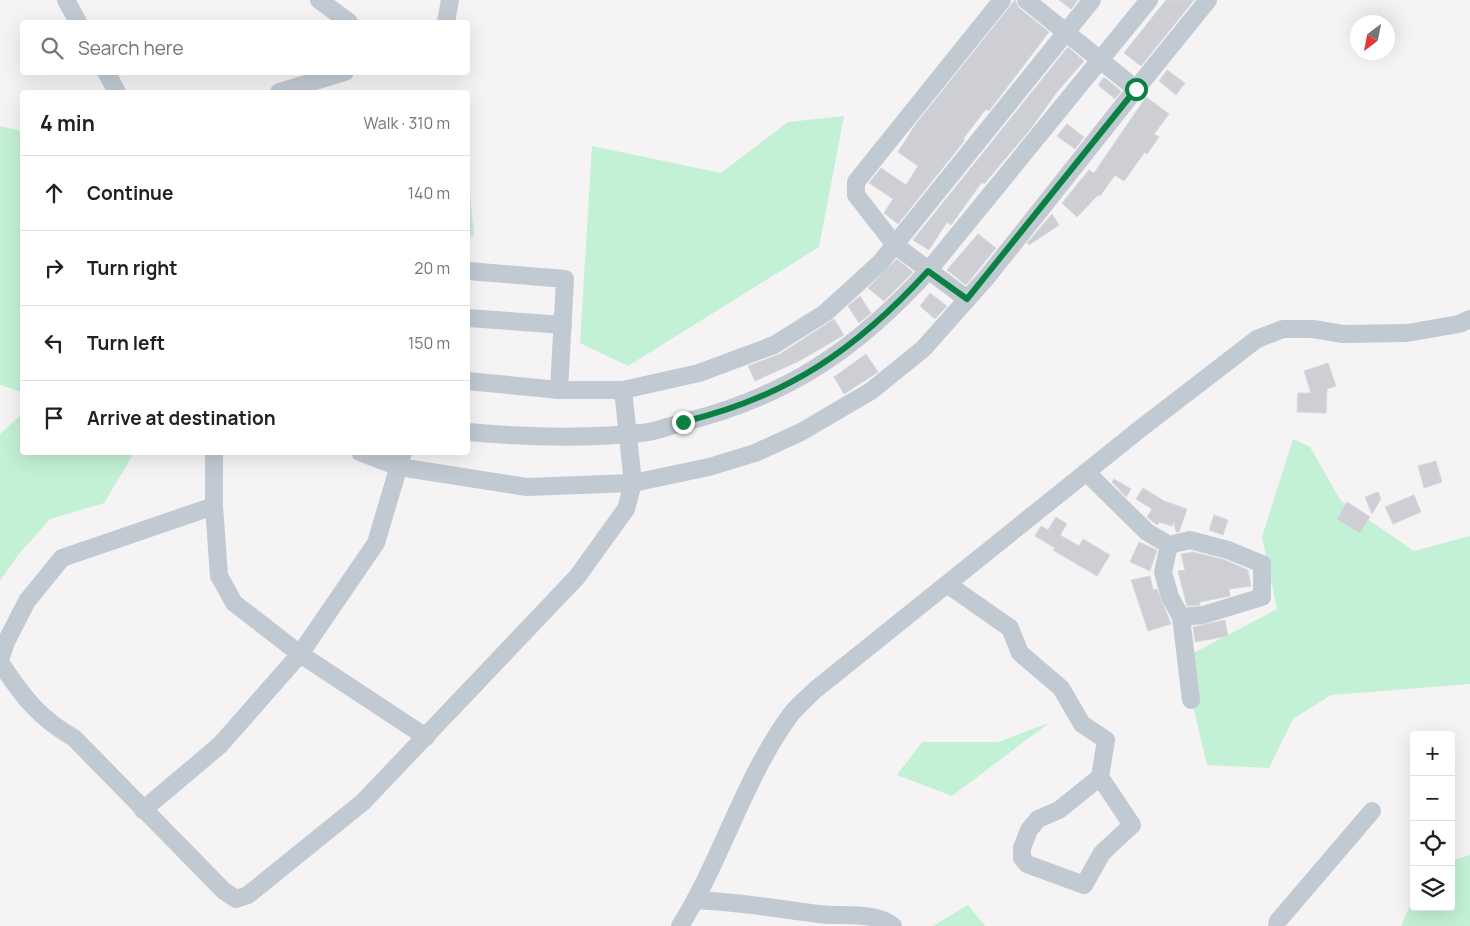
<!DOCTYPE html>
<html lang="en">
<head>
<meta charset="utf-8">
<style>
  :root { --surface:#fff; --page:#f6f6f6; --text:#202124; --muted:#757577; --line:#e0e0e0 }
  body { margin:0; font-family:Manrope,sans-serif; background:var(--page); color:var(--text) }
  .controls { position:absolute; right:15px; bottom:15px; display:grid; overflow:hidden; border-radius:5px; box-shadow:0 5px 20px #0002 }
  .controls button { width:45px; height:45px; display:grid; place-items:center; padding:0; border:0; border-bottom:1px solid var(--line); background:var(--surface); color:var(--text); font:25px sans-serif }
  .compass { position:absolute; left:1350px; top:15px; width:45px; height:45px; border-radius:50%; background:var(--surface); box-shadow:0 5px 20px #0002; rotate:212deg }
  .stop { position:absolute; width:15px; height:15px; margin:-11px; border:4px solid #0b8043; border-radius:50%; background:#fff }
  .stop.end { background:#0b8043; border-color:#fff; box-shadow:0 1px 5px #0008 }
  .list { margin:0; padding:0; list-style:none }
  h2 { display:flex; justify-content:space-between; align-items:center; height:65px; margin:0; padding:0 20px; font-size:21px }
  h2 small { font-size:16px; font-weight:400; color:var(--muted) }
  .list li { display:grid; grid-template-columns:32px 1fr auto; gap:15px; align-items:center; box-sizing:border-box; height:75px; padding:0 20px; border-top:1px solid var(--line) }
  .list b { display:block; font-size:19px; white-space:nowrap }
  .list em { font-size:16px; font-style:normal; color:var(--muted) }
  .icon { flex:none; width:28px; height:28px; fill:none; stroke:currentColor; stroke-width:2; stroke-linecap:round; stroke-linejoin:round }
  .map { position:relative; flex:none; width:1470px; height:926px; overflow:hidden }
  .search { position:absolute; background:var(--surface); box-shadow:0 5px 20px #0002; left:20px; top:20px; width:450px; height:55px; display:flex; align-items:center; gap:12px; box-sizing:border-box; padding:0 18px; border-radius:5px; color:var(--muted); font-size:19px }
  .panel { position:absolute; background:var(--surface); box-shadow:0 5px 20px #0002; left:20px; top:90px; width:450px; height:365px; border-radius:5px }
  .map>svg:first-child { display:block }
</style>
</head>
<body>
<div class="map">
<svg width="1470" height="926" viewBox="0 0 1470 926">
  <rect width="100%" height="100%" fill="#f5f3f3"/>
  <g fill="#c3f1d5">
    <polygon points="844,116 819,247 628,366 580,343 592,146 721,173 788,122"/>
    <polygon points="0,126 22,131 22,392 0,385"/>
    <polygon points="468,174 474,235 468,238"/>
    <polygon points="22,414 22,452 134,453 104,503 50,519 18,555 0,581 0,434"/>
    <polygon points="1293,439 1310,447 1341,501 1414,551 1470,536 1470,684 1331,695 1293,719 1269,768 1207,765 1182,659 1277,609 1262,537"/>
    <polygon points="1049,723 952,796 897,775 922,742 998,742"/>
    <polygon points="1470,855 1470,926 1401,926 1414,897 1414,907 1451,907 1451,861"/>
    <polygon points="968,905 985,926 933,926"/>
  </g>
  <g fill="#cdcfd5" stroke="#d7d9de">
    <polygon points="1015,0 1019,8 1049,32 989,111 986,109 963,139 965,140 898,224 884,213 893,199 869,183 881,168 906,185 918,166 898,152 915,125"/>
    <polygon points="1059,0 1078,0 1071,9"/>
    <polygon points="1166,0 1194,0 1141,66 1124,53"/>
    <polygon points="1068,47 1084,61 1057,92 1032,127 984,184 982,182 951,225 947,222 929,250 913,240"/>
    <polygon points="1167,70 1185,83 1176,95 1159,81"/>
    <polygon points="1104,77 1121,91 1115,99 1098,85"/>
    <polygon points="1146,97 1169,114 1154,134 1159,137 1147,154 1145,152 1124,181 1115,175 1100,196 1098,195 1077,217 1062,203 1089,170 1094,173"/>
    <polygon points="1067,124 1084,137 1075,149 1057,136"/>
    <polygon points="1052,214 1059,225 1029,245 1027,243"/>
    <polygon points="978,234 996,248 966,285 947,270"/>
    <polygon points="897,259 913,272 884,301 868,288"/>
    <polygon points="930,293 947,306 935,319 920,306"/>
    <polygon points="860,296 871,313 859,323 848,306"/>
    <polygon points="834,319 844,335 799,361 755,381 748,366 780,354"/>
    <polygon points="866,354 878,372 844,394 834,377"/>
    <polygon points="1328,363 1336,386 1327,389 1326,413 1297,412 1298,393 1311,393 1304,371"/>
    <polygon points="1436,461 1442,482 1424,488 1418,466"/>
    <polygon points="1114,479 1131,489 1126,497 1112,482"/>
    <polygon points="1143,488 1164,501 1187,509 1179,532 1176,532 1174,522 1172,526 1159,522 1157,525 1147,517 1152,509 1136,499"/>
    <polygon points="1378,492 1381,499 1372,514 1365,497"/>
    <polygon points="1414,495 1421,512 1393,524 1385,507"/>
    <polygon points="1347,502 1370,517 1360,533 1337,519"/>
    <polygon points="1214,515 1228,520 1223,535 1209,530"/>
    <polygon points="1056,517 1067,524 1060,535 1079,546 1083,539 1110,555 1097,576 1053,550 1055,548 1035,536 1041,526 1048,530"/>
    <polygon points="1139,542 1157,550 1150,571 1130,562"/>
    <polygon points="1193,552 1225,560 1248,570 1251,586 1229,589 1230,596 1200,602 1200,605 1187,606 1178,571 1185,570 1181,554"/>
    <polygon points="1150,576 1153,590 1157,589 1171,624 1148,631 1131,580"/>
    <polygon points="1225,620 1228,636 1195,642 1193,627"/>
  </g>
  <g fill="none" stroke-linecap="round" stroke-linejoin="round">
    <g stroke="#c1cad2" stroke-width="18">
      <polyline points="66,0 78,22"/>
      <polyline points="319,0 349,22"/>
      <polyline points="446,22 450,0"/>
      <polyline points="106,72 117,92"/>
      <polyline points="1136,89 1208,0"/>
      <polyline points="279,92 345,72"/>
      <polyline points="468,271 565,279 559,390"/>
      <polyline points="967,299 895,245 856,195 856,182 1002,0"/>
      <polyline points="468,318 563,325"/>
      <polyline points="468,381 559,390 623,390 699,373 774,345 825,313 880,263 1092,0"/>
      <path d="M468 432C525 437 584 439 641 433 656 432 671 425 685 422 788 396 857 349 928 271L1149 0"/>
      <polyline points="214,452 214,506 219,576 234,603 300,654 426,737"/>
      <polyline points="360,452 399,467 527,487 633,483 709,467 755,453 801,432 871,391 923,349 987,277 1136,89 1026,0"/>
      <polyline points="1086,472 1147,532 1169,545 1190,540 1228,550 1262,564 1262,597 1203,615 1181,617"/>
      <polyline points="1169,545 1163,572 1170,597 1181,617 1191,700"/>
      <polyline points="947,584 1010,628 1020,653 1061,688 1082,724 1106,740 1100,777 1132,825 1102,853 1084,885 1027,864 1022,858 1022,848 1029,830 1038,819 1059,810 1100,777"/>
      <polyline points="0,660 6,642 27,601 62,558 214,506"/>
      <path d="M0 662C22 696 39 718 74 738L224 891 236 899 248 895 363 802 577 577 626 509 633 483 623 390"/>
      <polyline points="143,810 220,745 300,654 376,543 403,452"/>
      <path d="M696 900C737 902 777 908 818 914 840 917 875 911 893 926"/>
      <path d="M680 926C722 859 744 778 791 714 798 705 807 698 815 690L1140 429 1257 339 1283 329H1313L1343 334 1407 333 1459 324 1470 319"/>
      <polyline points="1277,926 1278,921 1372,811"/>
    </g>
  </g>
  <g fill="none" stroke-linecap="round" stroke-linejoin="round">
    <path stroke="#0b8043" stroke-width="6" d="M683 422C787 397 856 350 928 271L967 299 1136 89"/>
  </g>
</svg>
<div class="controls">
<button>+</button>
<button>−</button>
<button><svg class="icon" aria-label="locate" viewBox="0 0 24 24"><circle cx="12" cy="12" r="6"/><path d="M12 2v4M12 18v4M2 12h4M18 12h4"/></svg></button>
<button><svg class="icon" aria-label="layers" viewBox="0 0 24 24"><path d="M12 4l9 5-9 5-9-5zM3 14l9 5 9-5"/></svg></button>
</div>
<svg class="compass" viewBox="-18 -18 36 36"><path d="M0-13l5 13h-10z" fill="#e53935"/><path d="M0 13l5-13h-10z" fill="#757577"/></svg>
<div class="stop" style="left:1136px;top:89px"></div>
<div class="stop end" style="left:683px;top:422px"></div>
<div class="search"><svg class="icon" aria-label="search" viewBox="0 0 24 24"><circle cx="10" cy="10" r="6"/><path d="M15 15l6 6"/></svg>Search here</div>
<section class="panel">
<h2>4 min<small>Walk · 310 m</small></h2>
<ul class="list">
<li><svg class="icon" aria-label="ahead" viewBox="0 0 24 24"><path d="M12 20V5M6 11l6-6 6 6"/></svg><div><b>Continue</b></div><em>140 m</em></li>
<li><svg class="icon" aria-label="right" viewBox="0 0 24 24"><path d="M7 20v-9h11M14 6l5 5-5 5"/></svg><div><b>Turn right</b></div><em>20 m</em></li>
<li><svg class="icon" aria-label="left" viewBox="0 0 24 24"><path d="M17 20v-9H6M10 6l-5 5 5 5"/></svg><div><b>Turn left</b></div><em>150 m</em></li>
<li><svg class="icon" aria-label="arrive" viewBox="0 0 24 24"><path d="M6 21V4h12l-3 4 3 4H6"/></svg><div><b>Arrive at destination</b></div></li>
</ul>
</section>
</div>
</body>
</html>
